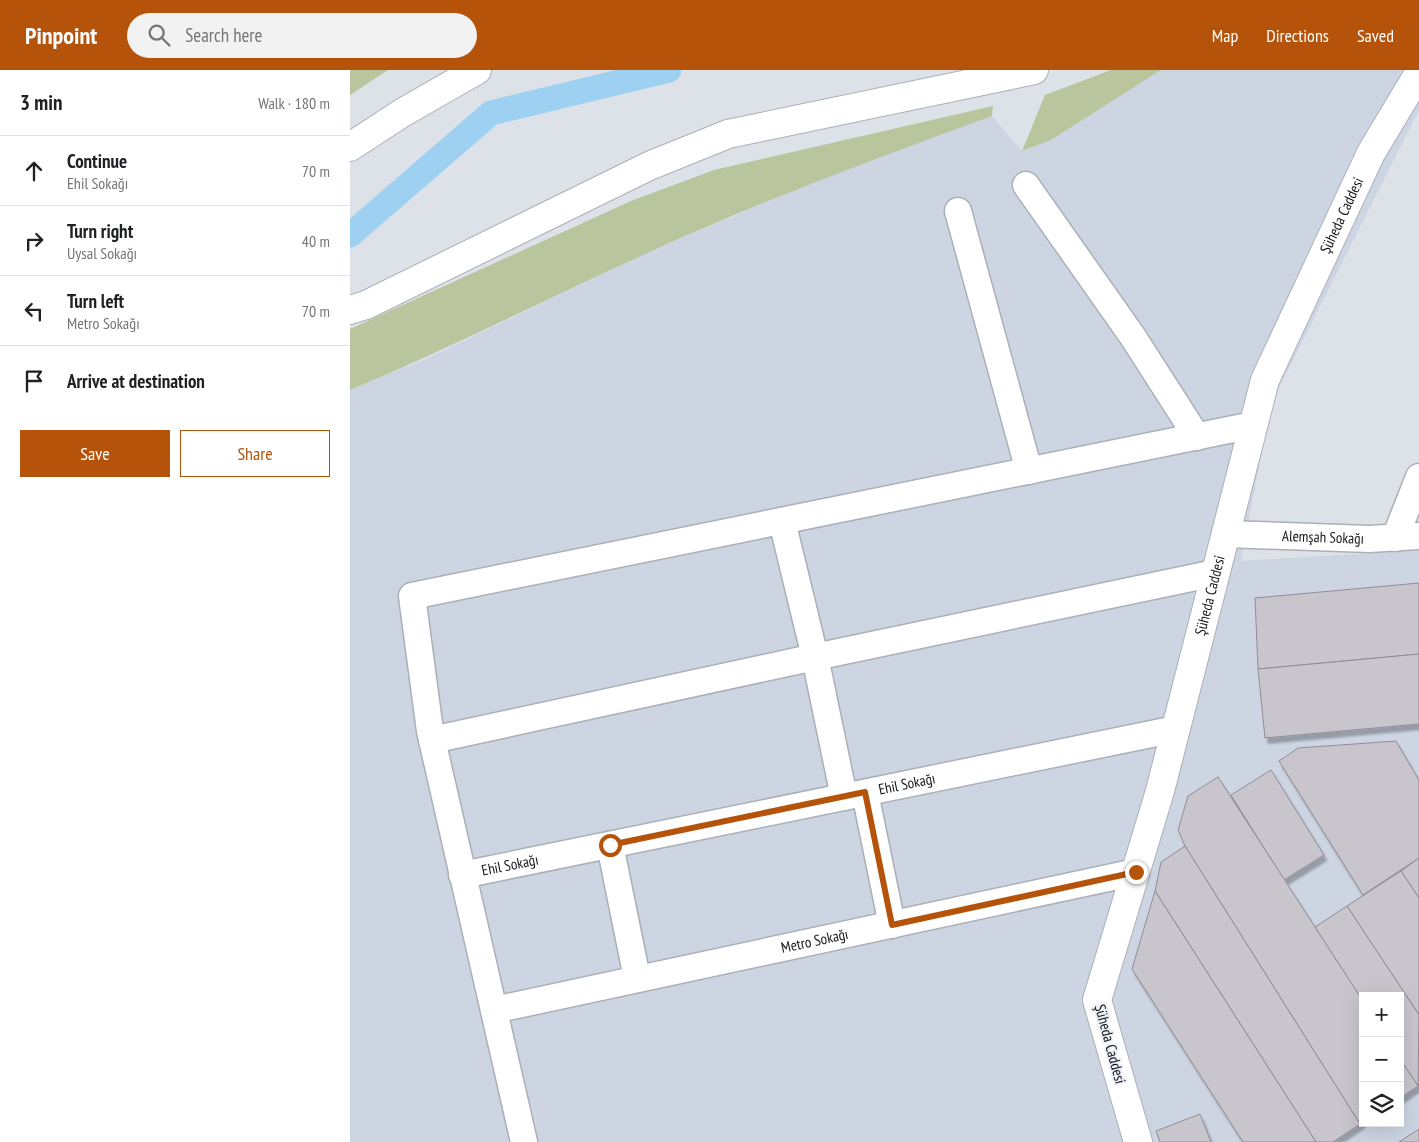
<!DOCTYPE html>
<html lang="en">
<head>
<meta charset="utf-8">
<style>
  :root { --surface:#fff; --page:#f2f2f2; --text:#202124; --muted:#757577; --line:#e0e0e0; --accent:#b45309 }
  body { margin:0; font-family:"PT Sans Narrow",sans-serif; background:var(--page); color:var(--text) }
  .controls { position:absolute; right:15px; bottom:15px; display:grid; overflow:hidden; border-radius:0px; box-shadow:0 5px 20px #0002 }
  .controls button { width:45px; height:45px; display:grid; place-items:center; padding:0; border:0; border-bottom:1px solid var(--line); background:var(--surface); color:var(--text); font:25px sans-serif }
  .stop { position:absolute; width:15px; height:15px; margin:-11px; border:4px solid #b45309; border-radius:50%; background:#fff }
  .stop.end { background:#b45309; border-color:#fff; box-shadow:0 1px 5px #0008 }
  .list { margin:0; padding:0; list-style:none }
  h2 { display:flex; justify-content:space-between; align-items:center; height:65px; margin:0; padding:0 20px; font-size:21px }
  h2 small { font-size:16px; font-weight:400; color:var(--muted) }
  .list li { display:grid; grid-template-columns:32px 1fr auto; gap:15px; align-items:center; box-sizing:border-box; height:70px; padding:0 20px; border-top:1px solid var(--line) }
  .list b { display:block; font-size:19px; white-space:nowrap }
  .list p { margin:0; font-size:16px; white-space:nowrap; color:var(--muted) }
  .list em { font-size:16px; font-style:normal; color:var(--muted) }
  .actions { display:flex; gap:10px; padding:15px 20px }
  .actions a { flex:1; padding:11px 0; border:1px solid var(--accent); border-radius:0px; text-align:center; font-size:18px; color:var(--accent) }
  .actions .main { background:var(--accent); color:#fff }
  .icon { flex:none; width:28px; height:28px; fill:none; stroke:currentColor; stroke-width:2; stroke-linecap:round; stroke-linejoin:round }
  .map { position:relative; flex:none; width:1069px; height:1072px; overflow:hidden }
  header { display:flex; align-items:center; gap:30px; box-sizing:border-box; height:70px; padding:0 25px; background:var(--accent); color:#fff }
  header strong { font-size:24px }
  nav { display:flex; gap:28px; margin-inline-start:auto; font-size:18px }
  .search { width:350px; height:45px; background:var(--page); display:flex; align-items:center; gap:12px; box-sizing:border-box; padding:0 18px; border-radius:28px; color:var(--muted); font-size:19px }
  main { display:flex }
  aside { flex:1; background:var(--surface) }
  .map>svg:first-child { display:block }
</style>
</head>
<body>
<header>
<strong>Pinpoint</strong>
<div class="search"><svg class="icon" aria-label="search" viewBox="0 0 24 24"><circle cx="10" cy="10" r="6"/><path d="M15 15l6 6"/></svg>Search here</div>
<nav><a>Map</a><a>Directions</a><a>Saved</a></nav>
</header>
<main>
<aside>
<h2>3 min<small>Walk · 180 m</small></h2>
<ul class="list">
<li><svg class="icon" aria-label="ahead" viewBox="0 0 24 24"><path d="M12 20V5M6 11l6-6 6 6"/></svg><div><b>Continue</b><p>Ehil Sokağı</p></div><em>70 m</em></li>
<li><svg class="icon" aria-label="right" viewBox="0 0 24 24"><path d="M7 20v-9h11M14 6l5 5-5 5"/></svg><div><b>Turn right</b><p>Uysal Sokağı</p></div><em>40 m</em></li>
<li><svg class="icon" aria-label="left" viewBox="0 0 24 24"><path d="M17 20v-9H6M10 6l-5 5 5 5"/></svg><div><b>Turn left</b><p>Metro Sokağı</p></div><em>70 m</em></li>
<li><svg class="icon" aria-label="arrive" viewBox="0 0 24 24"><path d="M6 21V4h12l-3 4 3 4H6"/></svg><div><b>Arrive at destination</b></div></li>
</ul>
<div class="actions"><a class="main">Save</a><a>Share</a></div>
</aside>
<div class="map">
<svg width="1069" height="1072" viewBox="0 0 1069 1072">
  <defs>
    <filter id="shadow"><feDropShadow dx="3" dy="5.5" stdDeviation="1" flood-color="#0004"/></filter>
  </defs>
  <rect width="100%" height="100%" fill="#dde2e9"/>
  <path fill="#cdd5e3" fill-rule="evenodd" d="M811 0H1069V40L921 334 891 491 1069 480V1072H0V320L78 288 292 185 478 106 642 46 672 81 701 70ZM1013 926H1050V1053H1013Z"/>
  <g fill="#bac59d">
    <polygon points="0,0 38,0 0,25"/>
    <polygon points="761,0 811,0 701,70 672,81 695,25"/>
    <path d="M643 36 642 46C524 89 406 133 291 186 194 230 99 279 0 320V259L281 131 364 100Z"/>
  </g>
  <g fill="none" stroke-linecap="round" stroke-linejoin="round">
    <polyline stroke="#9ed1f1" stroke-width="25" points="0,165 141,43 319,0"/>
  </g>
  <g fill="#c9c5cd" stroke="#908d94" filter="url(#shadow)">
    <polygon points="1069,513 1069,584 908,599 905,528"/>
    <polygon points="1069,584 1069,654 915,668 908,599"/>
    <polygon points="1046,671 1069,710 1069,788 1013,825 929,691 948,678"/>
    <polygon points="921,700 974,785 934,810 881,725"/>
    <polygon points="868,707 1013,931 1013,1052 1010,1054 835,776 828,760 838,726"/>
    <polygon points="835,776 1010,1054 983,1072 966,1072 805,821 811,792"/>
    <polygon points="1069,788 1069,828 1051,801"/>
    <polygon points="1051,801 1069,828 1069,945 997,836"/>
    <polygon points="805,821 966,1072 893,1072 782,899"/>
    <polygon points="997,836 1069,945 1068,1016 1050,989 1050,926 1013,926 1013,931 965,857"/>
    <polygon points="1050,989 1068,1016 1050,1028"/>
    <polygon points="850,1044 861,1072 810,1072 806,1061"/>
    <polygon points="1069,1059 1069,1072 1049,1072"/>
  </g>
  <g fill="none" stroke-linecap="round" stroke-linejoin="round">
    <defs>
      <g id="street">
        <polyline points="676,115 783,267 847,367"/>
        <polyline points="608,141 679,401"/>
        <polyline points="432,451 465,587 865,503"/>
        <path id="s1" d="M875 464 1019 469 1069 466"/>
        <polyline points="1045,468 1069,407"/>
        <polyline points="82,670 465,587 494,727"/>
        <polyline points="515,723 542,855"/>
        <polyline points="260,775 287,908"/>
        <path id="s2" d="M112 805 826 659"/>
        <path id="s3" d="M144 940 786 802"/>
        <polyline points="174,1072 80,661 62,526 903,355"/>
      </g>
      <g id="secondary">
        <polyline points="638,1 656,6 684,0"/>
        <polyline points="0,77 52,43 127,0"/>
        <polyline points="0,240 16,235 299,96 378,64 656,6"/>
        <path id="s4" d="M788 1072 747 930 810 721 915 310 1021 83 1069 3"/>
      </g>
    </defs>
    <use href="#street" stroke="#abb0b7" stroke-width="29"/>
    <use href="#secondary" stroke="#abb0b7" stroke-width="30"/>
    <use href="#street" stroke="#fff" stroke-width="26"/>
    <use href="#secondary" stroke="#fff" stroke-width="28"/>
  </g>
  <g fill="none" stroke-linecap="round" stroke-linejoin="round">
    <polyline stroke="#b45309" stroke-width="6" points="260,775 515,722 542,855 786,802"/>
  </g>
  <g text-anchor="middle" stroke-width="4" stroke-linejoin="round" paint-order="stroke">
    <g font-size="15" fill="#151619" stroke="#ebeff6">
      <text dy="5" stroke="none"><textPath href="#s4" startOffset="972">Şüheda Caddesi</textPath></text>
      <text dy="5" stroke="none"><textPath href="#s1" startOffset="98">Alemşah Sokağı</textPath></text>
      <text dy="5" stroke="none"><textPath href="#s4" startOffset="568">Şüheda Caddesi</textPath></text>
      <text dy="5" stroke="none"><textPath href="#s2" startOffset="454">Ehil Sokağı</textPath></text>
      <text dy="5" stroke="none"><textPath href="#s2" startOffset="49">Ehil Sokağı</textPath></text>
      <text dy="5" stroke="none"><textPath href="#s3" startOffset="328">Metro Sokağı</textPath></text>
      <text transform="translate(760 974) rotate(75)" y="5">Şüheda Caddesi</text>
    </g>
  </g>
</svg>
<div class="controls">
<button>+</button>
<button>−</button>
<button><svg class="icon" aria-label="layers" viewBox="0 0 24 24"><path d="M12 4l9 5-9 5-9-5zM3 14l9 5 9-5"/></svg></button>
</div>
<div class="stop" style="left:260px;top:775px"></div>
<div class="stop end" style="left:786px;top:802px"></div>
</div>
</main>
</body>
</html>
